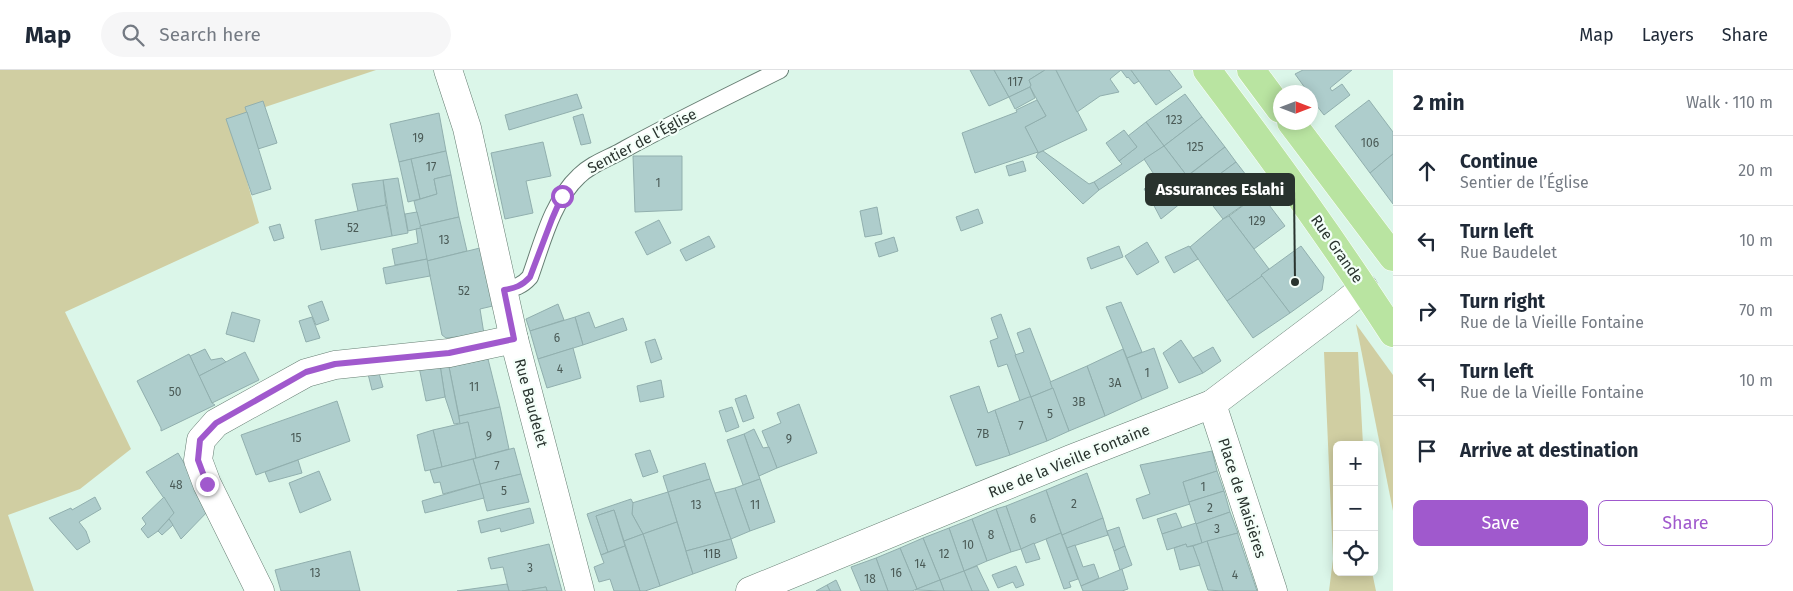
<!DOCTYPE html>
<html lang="en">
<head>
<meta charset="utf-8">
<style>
  :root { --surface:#fff; --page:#f6f6f7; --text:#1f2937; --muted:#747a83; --line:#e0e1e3; --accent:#a059cd }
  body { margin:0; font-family:"Fira Sans",sans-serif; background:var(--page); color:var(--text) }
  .controls { position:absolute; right:15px; bottom:15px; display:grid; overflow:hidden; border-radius:8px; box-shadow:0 2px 12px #0003 }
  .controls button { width:45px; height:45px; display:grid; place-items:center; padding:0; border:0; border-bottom:1px solid var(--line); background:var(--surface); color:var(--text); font:25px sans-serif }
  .compass { position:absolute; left:1273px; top:15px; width:45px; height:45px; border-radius:50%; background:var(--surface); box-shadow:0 2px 12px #0003; rotate:90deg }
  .stop { position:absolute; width:15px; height:15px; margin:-11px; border:4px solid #a059cd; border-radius:50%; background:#fff }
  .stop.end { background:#a059cd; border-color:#fff; box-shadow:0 1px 5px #0008 }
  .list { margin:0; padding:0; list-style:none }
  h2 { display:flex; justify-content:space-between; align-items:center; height:65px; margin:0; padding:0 20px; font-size:21px }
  h2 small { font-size:16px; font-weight:400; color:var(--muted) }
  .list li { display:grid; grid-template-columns:32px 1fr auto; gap:15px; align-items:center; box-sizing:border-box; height:70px; padding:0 20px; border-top:1px solid var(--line) }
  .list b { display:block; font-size:19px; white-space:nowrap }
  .list p { margin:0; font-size:16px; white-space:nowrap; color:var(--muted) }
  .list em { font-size:16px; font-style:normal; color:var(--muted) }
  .actions { display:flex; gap:10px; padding:15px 20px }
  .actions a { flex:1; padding:11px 0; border:1px solid var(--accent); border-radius:8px; text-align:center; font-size:18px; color:var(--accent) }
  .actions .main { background:var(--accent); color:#fff }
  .icon { flex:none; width:28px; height:28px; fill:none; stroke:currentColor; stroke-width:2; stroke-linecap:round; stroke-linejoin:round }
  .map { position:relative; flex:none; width:1393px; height:521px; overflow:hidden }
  header { display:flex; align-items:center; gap:30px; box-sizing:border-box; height:70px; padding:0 25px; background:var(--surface); border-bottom:1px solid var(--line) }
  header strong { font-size:24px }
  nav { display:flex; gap:28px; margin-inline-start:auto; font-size:18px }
  .search { width:350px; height:45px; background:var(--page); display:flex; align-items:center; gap:12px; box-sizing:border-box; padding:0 18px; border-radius:28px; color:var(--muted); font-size:19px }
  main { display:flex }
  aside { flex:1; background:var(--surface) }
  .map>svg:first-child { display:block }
</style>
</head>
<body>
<header>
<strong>Map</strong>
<div class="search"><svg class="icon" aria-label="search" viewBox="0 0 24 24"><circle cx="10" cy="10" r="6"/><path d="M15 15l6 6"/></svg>Search here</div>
<nav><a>Map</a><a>Layers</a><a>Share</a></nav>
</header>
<main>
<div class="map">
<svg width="1393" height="521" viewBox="0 0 1393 521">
  <rect width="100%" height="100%" fill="#dbf6e9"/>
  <g fill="#d0cea2">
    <polygon points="0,0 376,0 229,49 259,153 65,242 131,379 80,419 8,445 34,521 0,521"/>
    <polygon points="1356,254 1393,305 1393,441"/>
    <polygon points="1324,282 1358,282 1363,375 1337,375 1337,502 1372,502 1376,521 1329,521 1333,489"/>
  </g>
  <g fill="#aecdcc" stroke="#91afae">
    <polygon points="970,0 994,0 1009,27 989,36"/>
    <polygon points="994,0 1045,0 1029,10 1031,15 1030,17 1009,27"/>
    <polygon points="1045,0 1056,0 1087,60 1038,83 1025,57 1046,46 1030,17 1031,15 1029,10"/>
    <polygon points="1056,0 1131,0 1139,11 1134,14 1128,7 1127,8 1121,0 1110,9 1119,22 1100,26 1077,42"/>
    <polygon points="1131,0 1169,0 1182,17 1156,35"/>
    <polygon points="1303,0 1352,0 1330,18 1332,21 1342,14 1350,25 1324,45 1310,27 1310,22 1308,22 1295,4"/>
    <polygon points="1030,17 1035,28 1015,39 1009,27"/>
    <polygon points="577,24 582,38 509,60 505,45"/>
    <polygon points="1185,24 1202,47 1164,76 1146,52"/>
    <polygon points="1037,30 1046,46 1025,57 1038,82 975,103 962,63 1017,42 1016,40"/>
    <polygon points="1369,30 1393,62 1393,84 1370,103 1335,56"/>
    <polygon points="263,31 277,73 258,79 245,37"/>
    <polygon points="247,42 271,119 252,125 226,49"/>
    <polygon points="439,43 446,81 399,92 390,54"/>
    <polygon points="583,44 591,73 581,75 573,47"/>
    <polygon points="1202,47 1225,77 1187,106 1164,76"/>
    <polygon points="1146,52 1164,76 1099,120 1094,112 1122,94 1119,91 1137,77 1128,66"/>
    <polygon points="1124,60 1137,77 1119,91 1106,73"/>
    <polygon points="543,72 551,106 526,111 533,143 505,149 491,83"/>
    <polygon points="1164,76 1187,106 1151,130 1144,119 1157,109 1144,89"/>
    <polygon points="1225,77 1236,92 1200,119 1189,105"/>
    <polygon points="446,81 451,105 434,109 437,124 420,129 411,89"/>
    <polygon points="1043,81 1089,114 1094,112 1099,120 1083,134 1036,87 1038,83"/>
    <polygon points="1393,84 1393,134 1370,103"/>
    <polygon points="633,86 682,86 682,140 635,142"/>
    <polygon points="411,89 420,129 408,132 399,92"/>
    <polygon points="1023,91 1026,101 1009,106 1006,96"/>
    <polygon points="1236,92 1260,123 1223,149 1200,119"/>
    <polygon points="451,105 459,147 420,156 414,131 437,124 434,109"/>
    <polygon points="398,108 408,163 392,166 383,110"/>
    <polygon points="383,110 386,135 358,141 352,114"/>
    <polygon points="1170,118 1181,133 1161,149 1151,130"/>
    <polygon points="1260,123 1285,156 1254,179 1229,146"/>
    <polygon points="386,135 392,166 321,180 315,150"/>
    <polygon points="877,137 882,164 865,167 860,141"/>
    <polygon points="978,139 983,153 961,161 956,147"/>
    <polygon points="417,142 421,158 408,161 405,144"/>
    <polygon points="1229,146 1269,199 1261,205 1262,206 1227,231 1190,177 1223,149"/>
    <polygon points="459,147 467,181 427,191 420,156"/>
    <polygon points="659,150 671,173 647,185 635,162"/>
    <polygon points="280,154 284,168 274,171 269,157"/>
    <polygon points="421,158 427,189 395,195 392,179 418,173 416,159"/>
    <polygon points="709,166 715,177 686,191 680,180"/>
    <polygon points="894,167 898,181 879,187 875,173"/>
    <polygon points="1147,172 1159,192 1137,205 1125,186"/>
    <polygon points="1119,176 1123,187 1091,199 1087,188"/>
    <polygon points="1189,176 1198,189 1174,203 1165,187"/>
    <polygon points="1301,176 1324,207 1322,220 1290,243 1261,205"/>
    <polygon points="484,177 497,235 480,239 484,264 446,268 442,265 427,191"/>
    <polygon points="427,189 430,206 386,214 383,198"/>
    <polygon points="1262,206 1290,243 1253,268 1227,231"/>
    <polygon points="322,231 329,250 316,255 308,236"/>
    <polygon points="1121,232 1142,282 1127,288 1106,237"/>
    <polygon points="558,234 564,250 530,261 526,249"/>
    <polygon points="232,242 260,250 254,272 226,264"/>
    <polygon points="589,242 595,258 623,248 627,260 583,275 575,247"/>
    <polygon points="1001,244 1031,327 1020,331 1007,294 998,297 990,271 998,268 991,248"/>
    <polygon points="312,247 320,268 306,272 299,251"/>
    <polygon points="575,247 583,275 538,289 530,261"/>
    <polygon points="1030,258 1053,318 1031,327 1015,285 1024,282 1017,263"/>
    <polygon points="655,269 662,289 651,293 645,272"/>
    <polygon points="1181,270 1203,303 1179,313 1163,283"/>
    <polygon points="1213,277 1221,291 1203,303 1193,288"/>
    <polygon points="573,278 581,308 547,318 538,289"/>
    <polygon points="1154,278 1168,318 1142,329 1127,288"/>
    <polygon points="205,279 211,290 222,288 226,292 199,306 190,286"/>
    <polygon points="1123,279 1142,329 1105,346 1087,296"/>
    <polygon points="245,282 259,310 212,333 199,306"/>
    <polygon points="189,284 212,333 215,335 161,361 161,358 137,311"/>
    <polygon points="488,289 500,337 459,346 449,297"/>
    <polygon points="440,295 449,297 460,353 454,354 445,327"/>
    <polygon points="440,295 445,327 426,331 419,297"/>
    <polygon points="1087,296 1105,346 1069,361 1050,312"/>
    <polygon points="367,300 378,300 383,317 372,320"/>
    <polygon points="661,310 664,327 640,332 637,316"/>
    <polygon points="979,316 988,343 995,340 1010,385 976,396 950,326"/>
    <polygon points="1053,318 1069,361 1047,371 1031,327"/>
    <polygon points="746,325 754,348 743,352 735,329"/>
    <polygon points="1029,327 1031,327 1047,371 1010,385 995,340"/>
    <polygon points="337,331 350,371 256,405 241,365"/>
    <polygon points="799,334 817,383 777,398 762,361 781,353 777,343"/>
    <polygon points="500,337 509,379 476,388 468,352 460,354 459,346"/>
    <polygon points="732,337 739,357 726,362 719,341"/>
    <polygon points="468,352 476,388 442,397 433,360"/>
    <polygon points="754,359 763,378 769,377 777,398 759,406 744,364"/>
    <polygon points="433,360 442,397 425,401 417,365"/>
    <polygon points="744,364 760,409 743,415 727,370"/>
    <polygon points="514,378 521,404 480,414 473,389"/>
    <polygon points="650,380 658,402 643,407 635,384"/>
    <polygon points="1212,381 1217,401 1183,412 1190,434 1143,449 1136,429 1150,424 1140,395"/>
    <polygon points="178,383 211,438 181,469 168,447 174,443 146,402"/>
    <polygon points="473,389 480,414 443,424 440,412 434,413 430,400"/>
    <polygon points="298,390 302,403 269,412 265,402"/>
    <polygon points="705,393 710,409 668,422 663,406"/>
    <polygon points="319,401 331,430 300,443 289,413"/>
    <polygon points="1217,401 1224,421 1189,432 1183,412"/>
    <polygon points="1087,403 1103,448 1062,465 1046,420"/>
    <polygon points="521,404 529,432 487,441 480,414"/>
    <polygon points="710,409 731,469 686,481 668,422"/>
    <polygon points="760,409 775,452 750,461 735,418"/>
    <polygon points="480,414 484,428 425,443 422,431"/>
    <polygon points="735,418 750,461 731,469 715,423"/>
    <polygon points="1046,420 1061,463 1021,479 1006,436"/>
    <polygon points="1224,421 1230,442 1196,454 1189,432"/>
    <polygon points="668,422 677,452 643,464 632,444 632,433"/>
    <polygon points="95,427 101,439 79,452 86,461 90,472 77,480 49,448 71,438 72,440"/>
    <polygon points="164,427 174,443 158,461 148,468 141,459 146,454 142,448"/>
    <polygon points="631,429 633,433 632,444 643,464 624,471 614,440 596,446 608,482 601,485 587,444"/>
    <polygon points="1006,436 1021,479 1011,482 996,439"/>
    <polygon points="530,438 534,453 501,462 500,458 481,463 478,451"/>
    <polygon points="996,439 1011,482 987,491 972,449"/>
    <polygon points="614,440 625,476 608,482 596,446"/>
    <polygon points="1230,442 1238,463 1202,473 1196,454"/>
    <polygon points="1176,443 1182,458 1162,464 1157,449"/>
    <polygon points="1103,448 1108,465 1067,478 1062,465"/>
    <polygon points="169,449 173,455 162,465 158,461"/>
    <polygon points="972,449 987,491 964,501 949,458"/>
    <polygon points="677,452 693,504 660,516 643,464"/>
    <polygon points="1196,453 1202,473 1187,477 1186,474 1167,480 1162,464"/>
    <polygon points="1119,457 1125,476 1114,481 1107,461"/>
    <polygon points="949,458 964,501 940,510 923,468"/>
    <polygon points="1061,463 1078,509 1069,512 1071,517 1064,519 1046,469"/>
    <polygon points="1238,463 1238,465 1257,521 1223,521 1207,471"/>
    <polygon points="643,464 660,516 645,521 640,521 624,471"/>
    <polygon points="923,468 940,510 917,519 900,478"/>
    <polygon points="731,469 737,488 693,504 686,481"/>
    <polygon points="1207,471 1213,490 1223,521 1208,520 1193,476"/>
    <polygon points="1034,473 1040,489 1026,493 1021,479"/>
    <polygon points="549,474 562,521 547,521 546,517 522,521 509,521 503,497 491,499 488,488"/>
    <polygon points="1186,474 1187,477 1193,476 1200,495 1180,500 1174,478"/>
    <polygon points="1075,475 1083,497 1094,494 1099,508 1081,516 1067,478"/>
    <polygon points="625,476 640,521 614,521 610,509 599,512 594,497 604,493 601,485"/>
    <polygon points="1125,476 1132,495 1120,500 1114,481"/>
    <polygon points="900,478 917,519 912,521 888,521 876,488"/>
    <polygon points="350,481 360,521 281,521 275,500"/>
    <polygon points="876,488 888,521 861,521 851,497"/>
    <polygon points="977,496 989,521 972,521 964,501"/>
    <polygon points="1016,496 1024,515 1016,518 1013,512 998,518 992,505"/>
    <polygon points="1122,499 1128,519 1122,521 1083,521 1081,516"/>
    <polygon points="964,501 972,521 944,521 940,510"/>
    <polygon points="836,510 837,512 841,521 830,521 827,515"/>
    <polygon points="940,510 944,521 915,520 917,519"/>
    <polygon points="507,514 509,521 457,521"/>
    <polygon points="827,515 830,521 816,521"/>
    <polygon points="546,517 547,521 522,521"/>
  </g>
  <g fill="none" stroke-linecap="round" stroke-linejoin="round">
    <defs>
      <path id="service" d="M504 220C515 218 522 216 530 207 542 174 552 131 579 106 592 93 610 88 625 79 676 51 728 26 780 0"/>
      <g id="minor">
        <polyline points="448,0 467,58 514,269 580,521"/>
        <polyline points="1212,334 1273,521"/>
        <polyline points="260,521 207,414 198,390 201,370 216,353 306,303 335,295 449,283 514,269"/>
        <polyline points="750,521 1071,389 1212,334 1343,235 1364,218"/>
      </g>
      <g id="primary">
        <path d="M1207 0C1272 86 1335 173 1393 263"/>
        <polyline points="1251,0 1280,39"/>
        <polyline points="1291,52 1393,187"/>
      </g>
    </defs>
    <use href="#service" stroke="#667e73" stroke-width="18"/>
    <use href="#minor" stroke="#667e73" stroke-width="29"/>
    <use href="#primary" stroke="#fff" stroke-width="29"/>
    <use href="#service" stroke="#fff" stroke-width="16"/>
    <use href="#minor" stroke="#fff" stroke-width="28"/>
    <use href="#primary" stroke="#b9e4a1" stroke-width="28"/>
  </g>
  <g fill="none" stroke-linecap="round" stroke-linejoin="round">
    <path stroke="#a059cd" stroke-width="6" d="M207 414 198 390 200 370 216 353 306 302 335 294 449 283 514 269 504 220C515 218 522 216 530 207L552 149 562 126"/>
  </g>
  <g text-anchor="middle" stroke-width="4.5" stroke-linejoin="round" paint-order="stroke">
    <g font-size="12" fill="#4a5a56">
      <text x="1015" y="16">117</text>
      <text x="1174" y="54">123</text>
      <text x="418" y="72">19</text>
      <text x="1370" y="77">106</text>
      <text x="1195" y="81">125</text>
      <text x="431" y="101">17</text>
      <text x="658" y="117">1</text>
      <text x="1257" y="155">129</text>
      <text x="353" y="162">52</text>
      <text x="444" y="174">13</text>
      <text x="464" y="225">52</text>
      <text x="557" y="272">6</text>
      <text x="560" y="303">4</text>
      <text x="1147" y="307">1</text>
      <text x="1115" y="317">3A</text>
      <text x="474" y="321">11</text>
      <text x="175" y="326">50</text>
      <text x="1079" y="336">3B</text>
      <text x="1050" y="348">5</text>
      <text x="1021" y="360">7</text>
      <text x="983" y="368">7B</text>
      <text x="489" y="370">9</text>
      <text x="296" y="372">15</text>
      <text x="789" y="373">9</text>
      <text x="497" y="400">7</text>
      <text x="176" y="419">48</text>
      <text x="1203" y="421">1</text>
      <text x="504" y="425">5</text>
      <text x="1074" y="438">2</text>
      <text x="696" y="439">13</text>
      <text x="755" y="439">11</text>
      <text x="1210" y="442">2</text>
      <text x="1033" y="453">6</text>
      <text x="1217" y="463">3</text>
      <text x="991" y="469">8</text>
      <text x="968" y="479">10</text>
      <text x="712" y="488">11B</text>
      <text x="944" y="488">12</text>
      <text x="920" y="498">14</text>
      <text x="530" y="502">3</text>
      <text x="315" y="507">13</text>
      <text x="896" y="507">16</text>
      <text x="1235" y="509">4</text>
      <text x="870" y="513">18</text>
    </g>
    <g font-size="15" fill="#29332e" stroke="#f4fff9">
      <text transform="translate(642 71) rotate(-28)" y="5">Sentier de l’Église</text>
      <text transform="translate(1337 179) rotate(55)" y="5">Rue Grande</text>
      <text transform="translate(531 333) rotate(75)" y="5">Rue Baudelet</text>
      <text transform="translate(1069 391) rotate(-22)" y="5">Rue de la Vieille Fontaine</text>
      <text transform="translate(1242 428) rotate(72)" y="5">Place de Maisières</text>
    </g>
  </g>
  <path fill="none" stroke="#29332e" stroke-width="2" d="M1295 212L1294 120"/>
  <circle fill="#29332e" stroke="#f4fff9" stroke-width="2" cx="1295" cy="212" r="5"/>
  <rect fill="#29332e" stroke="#29332e" stroke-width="2" x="1146" y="104" width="148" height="31" rx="5"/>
  <g font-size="16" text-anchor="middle" font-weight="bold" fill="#fff">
    <text x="1220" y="125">Assurances Eslahi</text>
  </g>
</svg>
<div class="controls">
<button>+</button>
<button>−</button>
<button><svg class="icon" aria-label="locate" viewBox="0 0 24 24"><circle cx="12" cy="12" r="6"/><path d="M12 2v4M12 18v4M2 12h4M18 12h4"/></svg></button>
</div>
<svg class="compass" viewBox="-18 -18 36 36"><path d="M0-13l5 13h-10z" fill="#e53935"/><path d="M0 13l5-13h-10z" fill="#747a83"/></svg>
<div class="stop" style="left:562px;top:126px"></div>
<div class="stop end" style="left:207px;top:414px"></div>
</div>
<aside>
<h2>2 min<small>Walk · 110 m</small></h2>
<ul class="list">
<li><svg class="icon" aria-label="ahead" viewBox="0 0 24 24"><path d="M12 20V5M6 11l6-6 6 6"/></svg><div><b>Continue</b><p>Sentier de l’Église</p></div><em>20 m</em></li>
<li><svg class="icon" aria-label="left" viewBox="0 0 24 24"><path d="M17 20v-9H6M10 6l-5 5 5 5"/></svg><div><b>Turn left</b><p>Rue Baudelet</p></div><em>10 m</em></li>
<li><svg class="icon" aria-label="right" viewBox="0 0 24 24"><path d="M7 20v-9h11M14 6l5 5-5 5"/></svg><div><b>Turn right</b><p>Rue de la Vieille Fontaine</p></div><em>70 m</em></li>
<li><svg class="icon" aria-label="left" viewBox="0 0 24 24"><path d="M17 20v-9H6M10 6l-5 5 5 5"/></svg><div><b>Turn left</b><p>Rue de la Vieille Fontaine</p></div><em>10 m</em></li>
<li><svg class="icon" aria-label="arrive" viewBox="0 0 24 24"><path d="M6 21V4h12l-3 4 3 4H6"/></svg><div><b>Arrive at destination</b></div></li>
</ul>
<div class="actions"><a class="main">Save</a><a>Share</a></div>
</aside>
</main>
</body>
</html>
